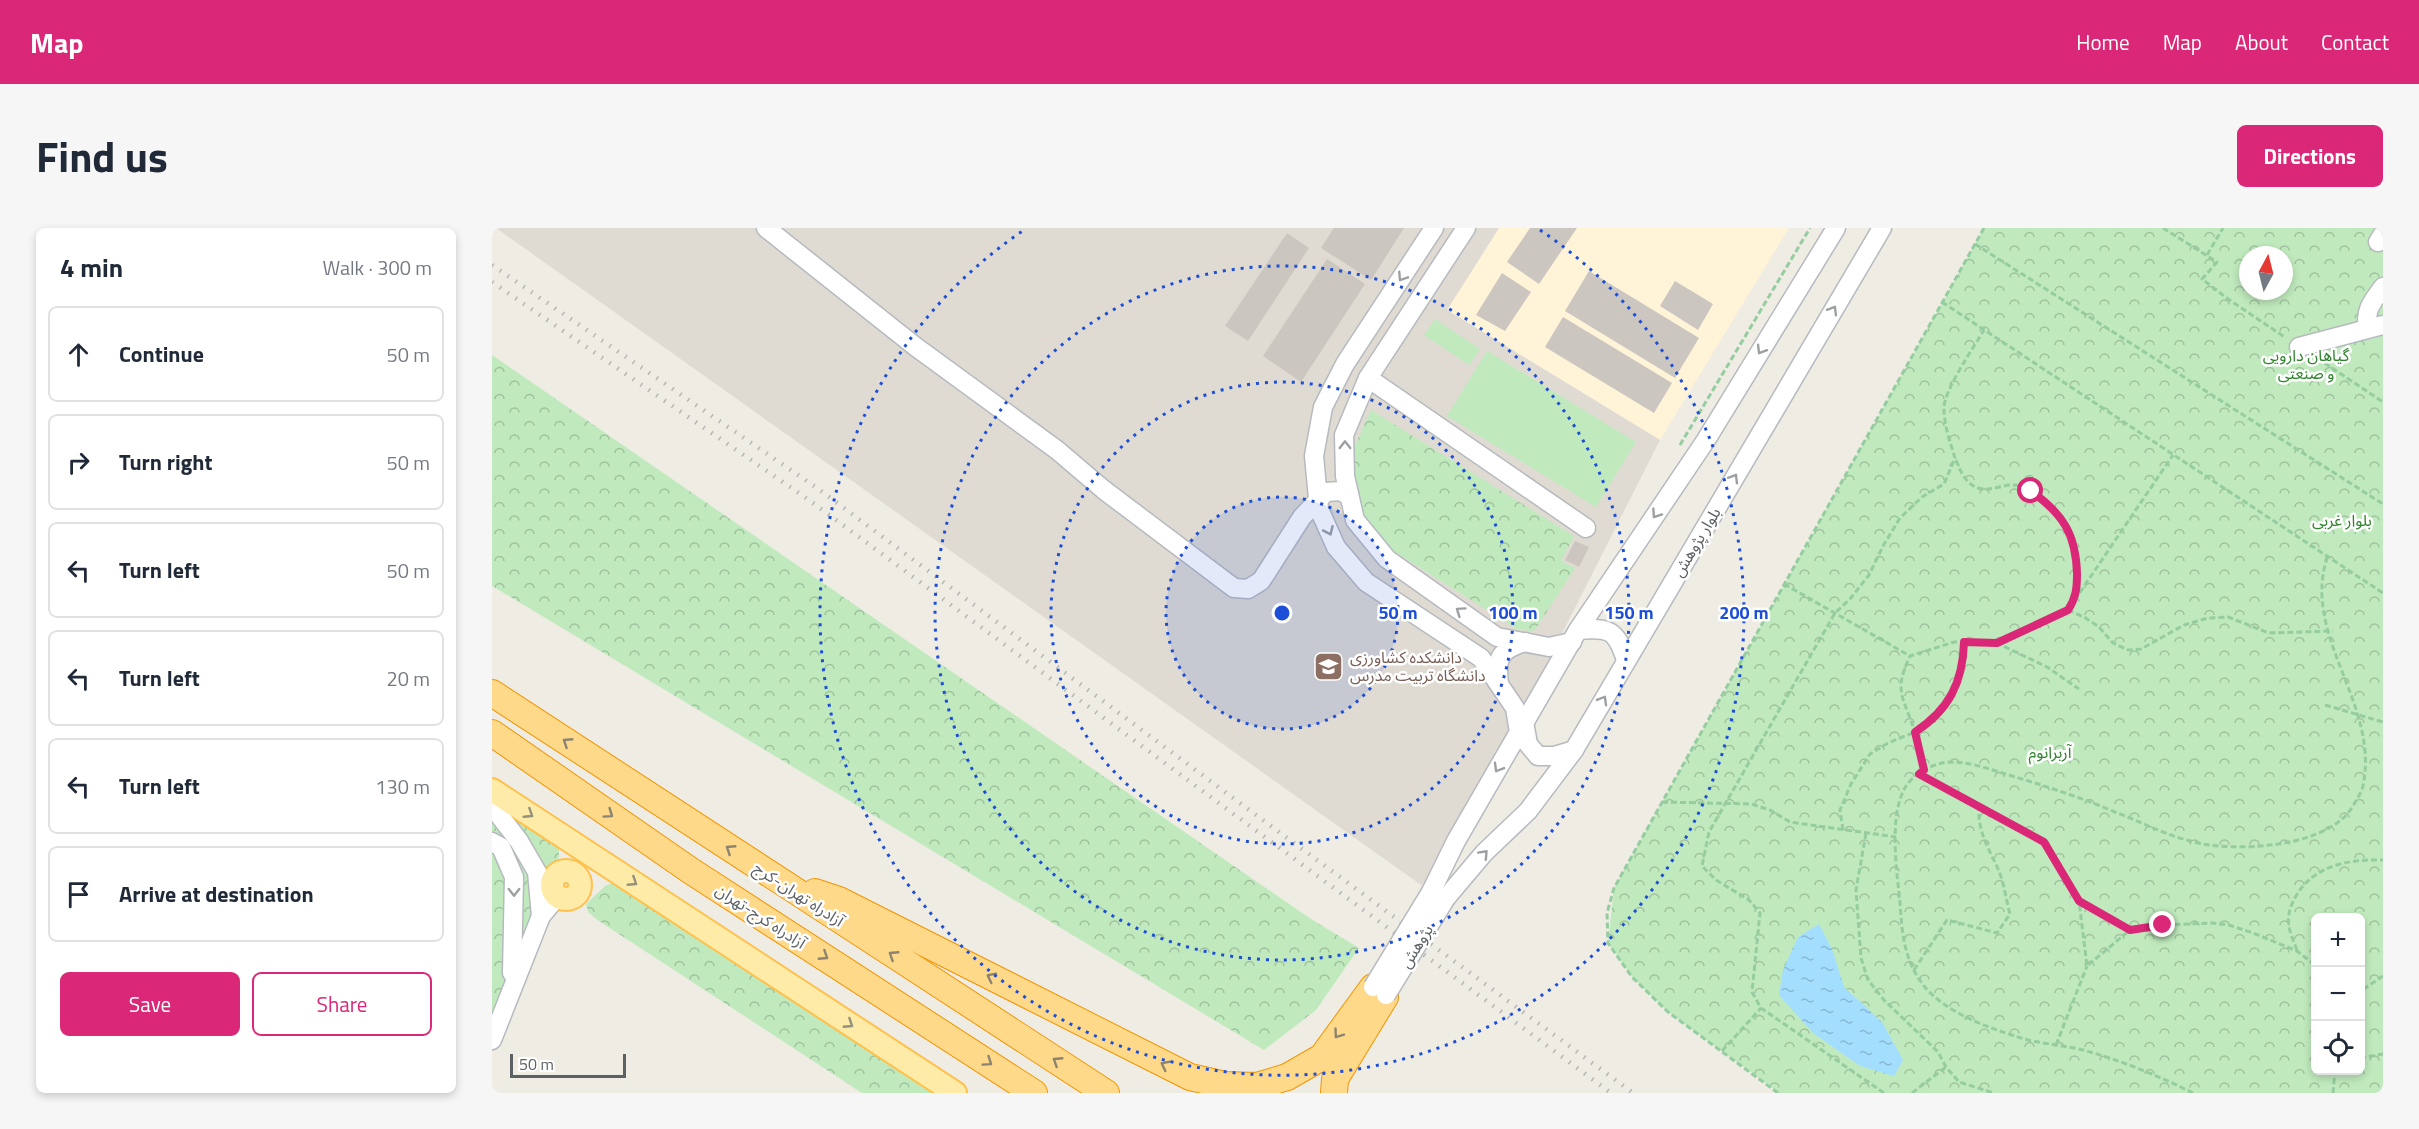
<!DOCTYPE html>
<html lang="en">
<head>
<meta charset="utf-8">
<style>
  :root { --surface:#fff; --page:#f6f6f7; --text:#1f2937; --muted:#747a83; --line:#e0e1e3; --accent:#db2777 }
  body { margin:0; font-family:"Titillium Web","Noto Sans Arabic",sans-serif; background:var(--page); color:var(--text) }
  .controls { position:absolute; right:18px; bottom:18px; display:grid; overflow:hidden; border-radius:9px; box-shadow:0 3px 9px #0003 }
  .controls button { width:54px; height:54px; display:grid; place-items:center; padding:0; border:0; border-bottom:2px solid var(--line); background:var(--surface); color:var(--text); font:30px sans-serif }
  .compass { position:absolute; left:1747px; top:18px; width:54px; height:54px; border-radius:50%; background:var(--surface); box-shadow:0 3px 9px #0003; rotate:7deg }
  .scale { position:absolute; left:18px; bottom:15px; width:116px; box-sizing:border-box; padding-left:6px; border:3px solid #5b6065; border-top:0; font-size:16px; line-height:21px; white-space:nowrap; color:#5b6065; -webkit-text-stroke:4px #fff; paint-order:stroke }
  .stop { position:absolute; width:18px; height:18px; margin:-14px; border:4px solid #db2777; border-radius:50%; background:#fff }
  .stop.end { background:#db2777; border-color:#fff; box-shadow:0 2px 6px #0008 }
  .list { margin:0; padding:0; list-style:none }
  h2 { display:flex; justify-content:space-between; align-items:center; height:78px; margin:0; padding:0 24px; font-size:26px }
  h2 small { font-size:20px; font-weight:400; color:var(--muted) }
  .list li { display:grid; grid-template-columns:39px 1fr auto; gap:18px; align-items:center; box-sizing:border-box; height:96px; margin:0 12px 12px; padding:0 12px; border:2px solid var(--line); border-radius:9px }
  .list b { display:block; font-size:22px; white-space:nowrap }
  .list em { font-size:20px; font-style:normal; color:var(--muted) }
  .actions { display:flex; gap:12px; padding:18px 24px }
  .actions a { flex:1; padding:14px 0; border:2px solid var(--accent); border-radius:9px; text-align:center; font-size:21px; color:var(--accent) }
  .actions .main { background:var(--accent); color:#fff }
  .icon { flex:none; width:33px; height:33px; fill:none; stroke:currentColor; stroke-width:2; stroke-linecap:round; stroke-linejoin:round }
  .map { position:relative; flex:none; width:1891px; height:865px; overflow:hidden; border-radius:9px }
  header { display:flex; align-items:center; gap:36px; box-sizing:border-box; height:84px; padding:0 30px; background:var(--accent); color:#fff }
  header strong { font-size:28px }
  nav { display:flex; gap:33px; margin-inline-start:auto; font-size:21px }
  .intro { display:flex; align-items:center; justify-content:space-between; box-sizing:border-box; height:144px; padding:0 36px }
  h1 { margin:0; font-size:42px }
  .button { padding:15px 27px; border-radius:9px; background:var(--accent); color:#fff; font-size:21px; font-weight:700 }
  main { display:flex; gap:36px; padding:0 36px }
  aside { flex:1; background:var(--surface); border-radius:9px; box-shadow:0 3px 9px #0003 }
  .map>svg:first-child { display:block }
</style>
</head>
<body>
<header>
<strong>Map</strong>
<nav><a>Home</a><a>Map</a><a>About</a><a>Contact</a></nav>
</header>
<div class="intro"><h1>Find us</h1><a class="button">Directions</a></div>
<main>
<aside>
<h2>4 min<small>Walk · 300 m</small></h2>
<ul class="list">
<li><svg class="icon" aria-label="ahead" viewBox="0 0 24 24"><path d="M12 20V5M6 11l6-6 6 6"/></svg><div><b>Continue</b></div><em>50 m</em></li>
<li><svg class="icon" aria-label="right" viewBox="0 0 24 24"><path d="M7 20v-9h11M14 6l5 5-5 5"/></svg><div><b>Turn right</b></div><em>50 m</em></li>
<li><svg class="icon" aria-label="left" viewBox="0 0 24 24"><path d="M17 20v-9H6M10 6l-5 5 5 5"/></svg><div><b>Turn left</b></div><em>50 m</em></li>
<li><svg class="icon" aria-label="left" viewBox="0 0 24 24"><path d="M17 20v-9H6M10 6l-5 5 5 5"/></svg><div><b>Turn left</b></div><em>20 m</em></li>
<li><svg class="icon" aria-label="left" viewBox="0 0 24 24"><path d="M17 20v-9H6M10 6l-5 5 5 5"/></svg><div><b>Turn left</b></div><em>130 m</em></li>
<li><svg class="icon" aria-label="arrive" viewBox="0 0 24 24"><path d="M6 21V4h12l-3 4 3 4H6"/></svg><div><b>Arrive at destination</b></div></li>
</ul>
<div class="actions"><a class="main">Save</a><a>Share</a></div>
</aside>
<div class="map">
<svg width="1891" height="865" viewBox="0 0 1891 865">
  <defs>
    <pattern id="forest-crowns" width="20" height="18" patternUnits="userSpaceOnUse" patternTransform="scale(1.5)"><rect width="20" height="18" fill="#c0eabd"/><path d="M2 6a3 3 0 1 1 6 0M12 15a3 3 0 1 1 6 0" fill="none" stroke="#9fc19d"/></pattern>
    <pattern id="water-ripples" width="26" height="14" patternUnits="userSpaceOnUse" patternTransform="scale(1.5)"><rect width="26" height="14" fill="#a3deff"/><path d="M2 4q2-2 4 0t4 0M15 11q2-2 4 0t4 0" fill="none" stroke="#88b7d2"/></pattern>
  </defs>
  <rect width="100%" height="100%" fill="#efece3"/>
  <polygon fill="#fff3d8" points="1007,0 1297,0 1168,212 955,82"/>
  <polygon fill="#dfdbd2" points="4,0 1007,0 955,82 1168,212 939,664"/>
  <g fill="#c0eabd">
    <polygon points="943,91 988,121 977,137 932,107"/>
    <polygon points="995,123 1144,214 1104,279 955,188"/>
  </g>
  <g fill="url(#forest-crowns)" fill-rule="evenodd">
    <path d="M1492 0H1891V865H1287L1176 784 1140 749 1116 715 1122 660ZM1756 27H1792V63H1756ZM1824 690H1868V842H1824Z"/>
    <polygon points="0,127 819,691 867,720 824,782 772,822 0,358"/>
    <polygon points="879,182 1082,308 1069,333 1083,340 1045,399 1041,403 1025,401 895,319 874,296 865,272 859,245 860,224"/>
    <polygon points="2,570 67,618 67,629 52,655"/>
    <polygon points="0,587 35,632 43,681 0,787"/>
    <polygon points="122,654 447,865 370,865 104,691 96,684 94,676 113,658"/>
  </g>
  <polygon fill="url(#water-ripples)" points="1327,696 1340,721 1352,759 1390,794 1411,832 1402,848 1368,838 1321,805 1287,767 1291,742 1306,709"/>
  <g fill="#cbc6c0">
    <polygon points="842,0 912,0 879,52 829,20"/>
    <polygon points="1038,0 1085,0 1047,56 1015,34"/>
    <polygon points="795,5 817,20 756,113 733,98"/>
    <polygon points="835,31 873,56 809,154 771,128"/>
    <polygon points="1097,43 1207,110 1183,150 1073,83"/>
    <polygon points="1010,45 1039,64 1013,103 984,87"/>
    <polygon points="1183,53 1221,76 1206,102 1168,78"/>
    <polygon points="1071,89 1180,155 1162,185 1053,119"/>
    <polygon points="1083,313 1097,319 1087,339 1073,332"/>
  </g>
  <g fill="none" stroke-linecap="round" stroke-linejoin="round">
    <defs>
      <g id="minor">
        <polyline points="274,0 424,119 565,222 612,262 742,360 756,361 769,353 810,289 834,264 849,263 857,268"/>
        <polyline points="942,0 853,136 831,179 822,228 827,281 844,319 874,354 989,430 1023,480 1027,504"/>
        <polyline points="974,0 876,150 852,207 853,248 863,292 895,331 1005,409 1057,419 1080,414"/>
        <polyline points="1886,14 1891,6"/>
        <path d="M1876 100C1872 82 1881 73 1891 59"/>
        <polyline points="1807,119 1891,97"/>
        <polyline points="876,150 1094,300"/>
        <path d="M1086 402C1118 399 1124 402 1134 432"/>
        <path d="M1007 456C1004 430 1007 422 1033 414"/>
        <polyline points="1032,494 1036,516 1046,528 1062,528 1082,522"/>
        <polyline points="0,578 27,613 45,644 49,688"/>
        <polyline points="0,614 9,619 22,649 20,745"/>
        <polyline points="939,664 964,613 1086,402 1214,212 1344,0"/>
        <polyline points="954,670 992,625 1036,583 1082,522 1390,0"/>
        <polyline points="0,812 49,688 65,669"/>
      </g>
      <g id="major">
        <polyline points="0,562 463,865"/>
        <circle cx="74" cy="657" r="14"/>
      </g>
      <g id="highway">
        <polyline points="0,465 614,865"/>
        <polyline points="0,505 199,643 542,865"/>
        <polyline points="323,664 347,672 698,849 733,857 765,858 795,849 830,829 881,759"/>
        <polyline points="842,865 843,851 893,769"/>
      </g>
    </defs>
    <use href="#minor" stroke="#b6babf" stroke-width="21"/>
    <use href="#major" stroke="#ffc04c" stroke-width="26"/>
    <use href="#highway" stroke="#f29500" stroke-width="28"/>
    <g stroke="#95cca0" stroke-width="3" stroke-dasharray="6 3" stroke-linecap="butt">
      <polyline points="1671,0 1725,34 1710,51 1736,71 1794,110"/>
      <polyline points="1483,16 1891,276"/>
      <polyline points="1715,27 1731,0"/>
      <polyline points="1450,74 1891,365"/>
      <polyline points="1825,130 1891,174"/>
      <polyline points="1188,217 1318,0"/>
      <path d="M1464 232C1468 243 1474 256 1486 260 1497 264 1512 256 1523 257 1532 258 1541 264 1548 269 1582 294 1587 331 1583 369"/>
      <polyline points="1292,356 1418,428"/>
      <polyline points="1576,382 1592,389 1607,399 1621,415 1636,422 1649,421 1692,397 1716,390 1736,389 1777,405 1841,403"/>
      <polyline points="1505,415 1576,382 1681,227"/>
      <polyline points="1833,477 1891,494"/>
      <path d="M1432 542C1429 530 1427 517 1423 505 1413 470 1400 465 1418 428L1462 414 1505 415 1555 439 1587 461"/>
      <polyline points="1427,546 1552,614 1587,673"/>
      <polyline points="1170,574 1259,576 1278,582 1298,594 1404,609"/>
      <polyline points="1351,602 1348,582 1359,556 1378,526 1396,515 1423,504 1443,491 1461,465 1471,436 1472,415"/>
      <polyline points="1374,605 1364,662 1369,730 1376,752 1392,772 1446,824 1454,839 1467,854 1502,865"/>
      <polyline points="1638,702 1587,673 1595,738 1638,702 1671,697 1720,695 1737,697 1761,705 1805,723 1824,738"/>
      <path d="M1805 722C1802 715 1799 707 1797 699 1795 688 1798 678 1804 668 1822 637 1857 631 1891 632"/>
      <path d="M1422 742 1455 692 1505 705 1518 686C1514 672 1512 654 1506 641 1497 621 1485 602 1487 579"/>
      <polyline points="1868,770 1873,760 1891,748"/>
      <polyline points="1564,817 1595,738"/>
      <polyline points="1230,823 1269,780"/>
      <polyline points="1868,830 1891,826"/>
      <polyline points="1286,865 1176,784 1140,749 1116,715 1115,685 1122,660 1492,0"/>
      <path d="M1392 865 1269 780 1260 764 1268 685 1257 672 1224 652 1210 638 1217 604 1343 385 1358 371 1377 347 1391 318 1408 290 1430 269 1452 256 1463 230C1458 214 1452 197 1452 180 1452 162 1482 119 1492 102"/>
      <polyline points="1420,865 1454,839"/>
      <path d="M1701 865C1667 848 1628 832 1591 822 1571 817 1549 816 1529 810 1497 800 1454 785 1432 758 1412 733 1410 705 1408 675 1405 643 1396 587 1414 558 1421 547 1437 538 1450 535 1472 531 1496 541 1517 547 1553 558 1588 569 1623 584 1654 596 1683 612 1717 617 1756 622 1817 618 1849 592 1858 585 1864 573 1870 562 1891 479 1809 410 1835 330"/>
      <polyline points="1841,865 1843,842"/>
    </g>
    <use href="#minor" stroke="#fff" stroke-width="18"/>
    <use href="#major" stroke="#ffeba8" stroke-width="22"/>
    <use href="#highway" stroke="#ffd98a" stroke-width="26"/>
    <g stroke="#b5b6b6" stroke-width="4.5" stroke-dasharray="1.5 8" stroke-linecap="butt">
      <polyline points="0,37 325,260 768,590 1141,865"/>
      <polyline points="0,54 317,272 1119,865"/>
    </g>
    <defs>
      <g id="minor-bridge">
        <polyline points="881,759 939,664"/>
        <polyline points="894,767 954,670"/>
      </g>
    </defs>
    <use href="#minor-bridge" stroke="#b6babf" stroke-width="21" stroke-linecap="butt"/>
    <use href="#minor-bridge" stroke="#fff" stroke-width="18"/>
  </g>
  <defs><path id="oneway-chevron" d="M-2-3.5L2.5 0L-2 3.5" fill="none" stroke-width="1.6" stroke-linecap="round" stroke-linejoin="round" transform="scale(1.5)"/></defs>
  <g stroke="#9da0a3">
    <use href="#oneway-chevron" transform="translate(910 49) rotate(123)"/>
    <use href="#oneway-chevron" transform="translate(1341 82) rotate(-59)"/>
    <use href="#oneway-chevron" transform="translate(1269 122) rotate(121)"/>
    <use href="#oneway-chevron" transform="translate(853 217) rotate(-90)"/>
    <use href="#oneway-chevron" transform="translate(1242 250) rotate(-59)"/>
    <use href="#oneway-chevron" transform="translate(1164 286) rotate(124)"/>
    <use href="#oneway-chevron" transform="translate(837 303) rotate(66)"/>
    <use href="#oneway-chevron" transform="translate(968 383) rotate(-145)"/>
    <use href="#oneway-chevron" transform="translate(1111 472) rotate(-60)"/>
    <use href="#oneway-chevron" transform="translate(1006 540) rotate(120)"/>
    <use href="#oneway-chevron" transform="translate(992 626) rotate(-47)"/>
    <use href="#oneway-chevron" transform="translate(22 664) rotate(90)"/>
  </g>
  <g stroke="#8c8470">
    <use href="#oneway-chevron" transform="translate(75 514) rotate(-147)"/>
    <use href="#oneway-chevron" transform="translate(117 586) rotate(35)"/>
    <use href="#oneway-chevron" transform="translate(238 621) rotate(-147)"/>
    <use href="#oneway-chevron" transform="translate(401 727) rotate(-147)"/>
    <use href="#oneway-chevron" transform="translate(332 728) rotate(33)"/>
    <use href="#oneway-chevron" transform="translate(499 749) rotate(-153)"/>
    <use href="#oneway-chevron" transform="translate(846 806) rotate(126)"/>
    <use href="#oneway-chevron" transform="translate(565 833) rotate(-147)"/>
    <use href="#oneway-chevron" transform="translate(496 834) rotate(34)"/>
    <use href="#oneway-chevron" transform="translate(673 837) rotate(-153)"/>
  </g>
  <g stroke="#94917c">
    <use href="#oneway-chevron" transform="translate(37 586) rotate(33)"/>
    <use href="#oneway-chevron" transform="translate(141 654) rotate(33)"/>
    <use href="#oneway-chevron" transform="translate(357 796) rotate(33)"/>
  </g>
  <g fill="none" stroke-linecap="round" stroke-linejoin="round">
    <path stroke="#db2777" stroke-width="8" d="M1539 263C1571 286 1584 306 1585 346 1585 360 1584 370 1576 382L1505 415 1472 414C1471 454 1457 482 1423 504L1432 542 1427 546 1552 614 1587 673 1638 702 1671 697"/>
  </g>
  <circle cx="790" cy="385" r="116" fill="#1d4ed8" fill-opacity=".12"/>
  <g fill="none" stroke="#1d4ed8" stroke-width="3" stroke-dasharray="3 6">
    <circle cx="790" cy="385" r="116"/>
    <circle cx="790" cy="385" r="231"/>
    <circle cx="790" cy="385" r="347"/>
    <path d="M1048 2A462 462 0 1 1 532 2"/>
  </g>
  <defs>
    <symbol id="university-square" viewBox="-11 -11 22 22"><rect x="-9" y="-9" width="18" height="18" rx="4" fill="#8d6e63" stroke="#fff"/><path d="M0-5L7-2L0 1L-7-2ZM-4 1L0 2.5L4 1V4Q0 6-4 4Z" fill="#fff"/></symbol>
  </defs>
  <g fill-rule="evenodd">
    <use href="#university-square" x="820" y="422" width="33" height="33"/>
  </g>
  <g text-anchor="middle" stroke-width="5" stroke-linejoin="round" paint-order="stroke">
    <g font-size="16" fill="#2e842b" stroke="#fff">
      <text x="1814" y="133">گیاهان دارویی<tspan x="1814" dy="18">و صنعتی</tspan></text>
      <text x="1850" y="298">بلوار غربی</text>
      <text x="1558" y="530">آربرانوم</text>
    </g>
    <g font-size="16" fill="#5b6065" stroke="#fff">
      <text transform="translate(1204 314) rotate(-59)" y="6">بلوار پژوهش</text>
      <text transform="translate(307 666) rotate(33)" y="6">آزادراه تهران-کرج</text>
      <text transform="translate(269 688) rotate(33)" y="6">آزادراه کرج-تهران</text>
      <text transform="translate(924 718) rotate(-58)" y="6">پژوهش</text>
    </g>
    <g font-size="16" fill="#785e54" stroke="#fff" text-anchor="start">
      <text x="858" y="435">دانشکده کشاورزی<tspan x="858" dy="18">دانشگاه تربیت مدرس</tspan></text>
    </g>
  </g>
  <circle cx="790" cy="385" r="9" fill="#1d4ed8" stroke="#fff" stroke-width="3"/>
  <g font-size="18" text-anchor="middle" font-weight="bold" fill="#1d4ed8" stroke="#fff" stroke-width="5" stroke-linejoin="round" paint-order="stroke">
    <text x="906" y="391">50 m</text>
    <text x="1021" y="391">100 m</text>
    <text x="1137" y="391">150 m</text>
    <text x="1252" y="391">200 m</text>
  </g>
</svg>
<div class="controls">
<button>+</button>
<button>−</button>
<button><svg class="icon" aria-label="locate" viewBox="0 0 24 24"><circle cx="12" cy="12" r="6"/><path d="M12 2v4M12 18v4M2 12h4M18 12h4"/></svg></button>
</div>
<svg class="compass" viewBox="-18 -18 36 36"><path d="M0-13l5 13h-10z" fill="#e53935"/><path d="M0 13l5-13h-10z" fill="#747a83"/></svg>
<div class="scale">50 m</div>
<div class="stop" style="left:1539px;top:263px"></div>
<div class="stop end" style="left:1671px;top:697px"></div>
</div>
</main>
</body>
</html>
